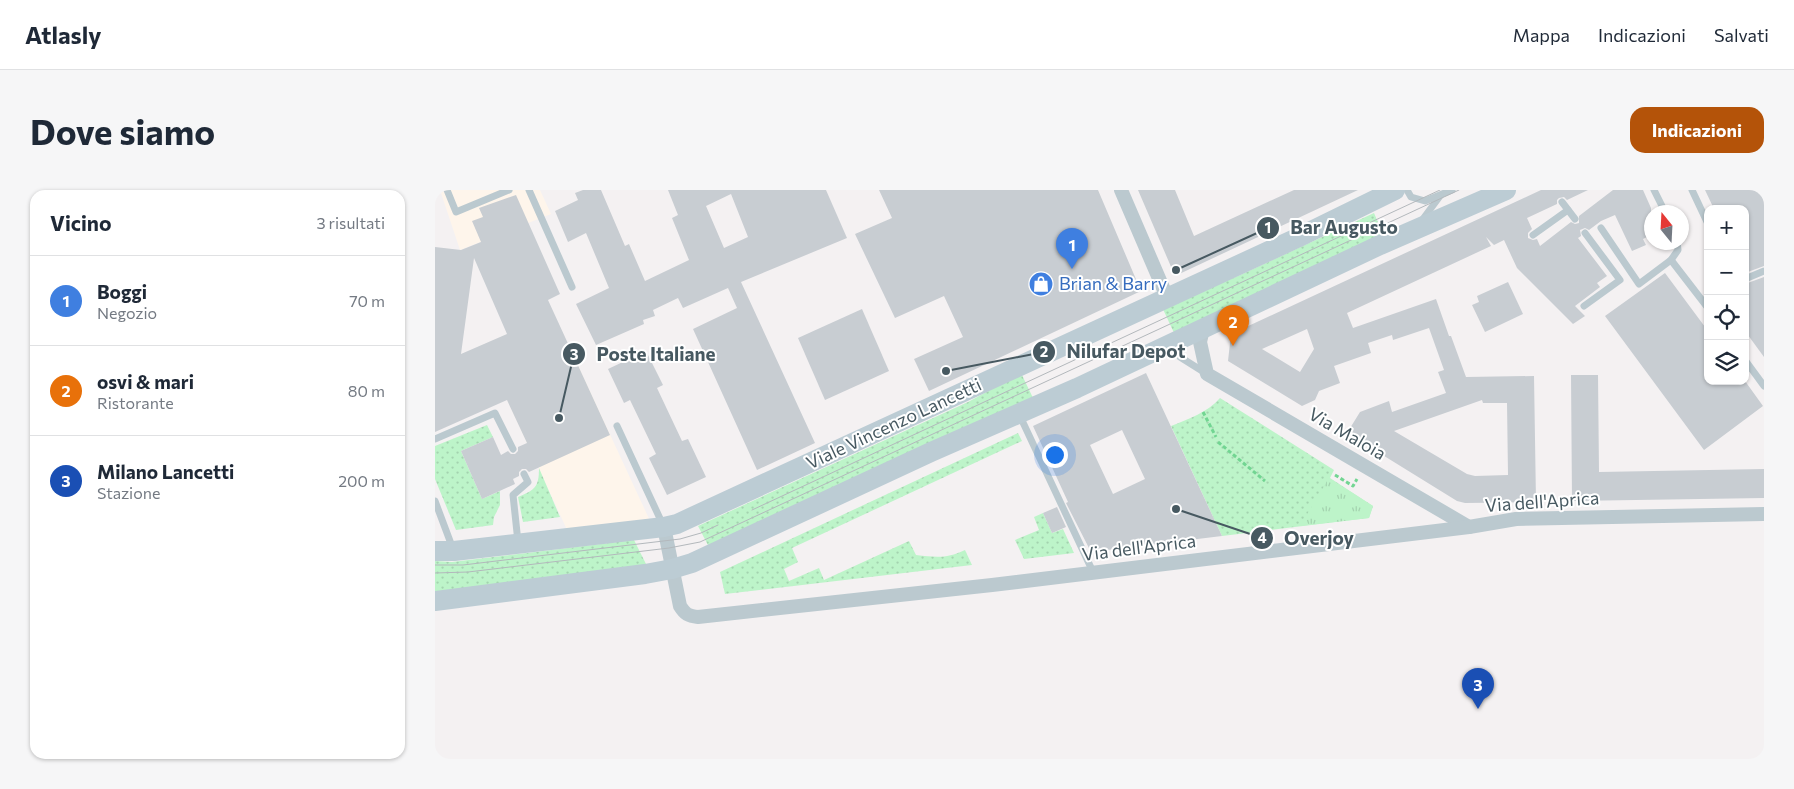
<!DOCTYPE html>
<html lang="it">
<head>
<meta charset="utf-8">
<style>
  :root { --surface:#fff; --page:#f6f6f7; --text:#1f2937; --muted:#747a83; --line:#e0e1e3; --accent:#b45309 }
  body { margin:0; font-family:Commissioner,sans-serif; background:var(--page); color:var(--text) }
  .controls { position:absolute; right:15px; top:15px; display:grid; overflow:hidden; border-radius:10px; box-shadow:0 1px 4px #0004 }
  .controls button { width:45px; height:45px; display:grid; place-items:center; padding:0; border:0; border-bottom:1px solid var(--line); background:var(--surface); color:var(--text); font:25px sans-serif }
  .compass { position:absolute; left:1209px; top:15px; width:45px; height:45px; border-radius:50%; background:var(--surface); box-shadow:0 1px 4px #0004; rotate:342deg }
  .you { position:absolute; left:619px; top:264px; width:18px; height:18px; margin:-12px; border:4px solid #fff; border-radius:50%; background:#1a73e8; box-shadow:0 0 0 8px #1a73e833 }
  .badge { display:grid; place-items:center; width:32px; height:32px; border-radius:50%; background:var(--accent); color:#fff; font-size:16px; font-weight:700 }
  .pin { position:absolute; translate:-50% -41px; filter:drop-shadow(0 1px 2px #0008) }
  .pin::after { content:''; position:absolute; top:26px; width:18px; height:15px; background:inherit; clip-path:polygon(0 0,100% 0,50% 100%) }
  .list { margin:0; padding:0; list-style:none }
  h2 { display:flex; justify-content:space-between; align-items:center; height:65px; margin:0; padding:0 20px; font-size:21px }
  h2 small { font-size:16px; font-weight:400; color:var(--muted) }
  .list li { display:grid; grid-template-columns:32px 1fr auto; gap:15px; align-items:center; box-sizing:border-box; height:90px; padding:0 20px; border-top:1px solid var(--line) }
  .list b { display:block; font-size:19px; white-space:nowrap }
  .list p { margin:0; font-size:16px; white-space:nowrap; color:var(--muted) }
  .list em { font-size:16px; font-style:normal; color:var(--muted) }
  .icon { flex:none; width:28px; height:28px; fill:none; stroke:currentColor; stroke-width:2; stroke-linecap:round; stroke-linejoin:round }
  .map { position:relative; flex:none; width:1329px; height:569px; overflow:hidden; border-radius:15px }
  header { display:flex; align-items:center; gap:30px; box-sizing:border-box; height:70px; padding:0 25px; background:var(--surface); border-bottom:1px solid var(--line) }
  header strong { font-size:24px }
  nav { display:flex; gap:28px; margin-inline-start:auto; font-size:18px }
  .intro { display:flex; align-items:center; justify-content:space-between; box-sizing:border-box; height:120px; padding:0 30px }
  h1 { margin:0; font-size:35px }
  .button { padding:12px 22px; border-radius:15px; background:var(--accent); color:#fff; font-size:18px; font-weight:700 }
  main { display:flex; gap:30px; padding:0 30px }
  aside { flex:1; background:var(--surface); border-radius:15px; box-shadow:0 1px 4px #0004 }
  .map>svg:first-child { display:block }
</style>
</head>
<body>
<header>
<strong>Atlasly</strong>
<nav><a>Mappa</a><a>Indicazioni</a><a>Salvati</a></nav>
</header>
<div class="intro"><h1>Dove siamo</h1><a class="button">Indicazioni</a></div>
<main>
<aside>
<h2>Vicino<small>3 risultati</small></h2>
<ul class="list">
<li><span class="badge" style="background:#3f7fe0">1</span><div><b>Boggi</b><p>Negozio</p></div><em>70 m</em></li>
<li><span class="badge" style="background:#e8710a">2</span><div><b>osvi &amp; mari</b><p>Ristorante</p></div><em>80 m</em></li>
<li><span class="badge" style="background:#1a4fb4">3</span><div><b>Milano Lancetti</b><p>Stazione</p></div><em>200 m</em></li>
</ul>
</aside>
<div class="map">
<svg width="1329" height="569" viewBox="0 0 1329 569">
  <defs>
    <pattern id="grass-dots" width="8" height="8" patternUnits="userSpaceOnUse" patternTransform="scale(1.25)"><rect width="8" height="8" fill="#bdf4c9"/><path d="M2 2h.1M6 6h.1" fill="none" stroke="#a4d3af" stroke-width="1.8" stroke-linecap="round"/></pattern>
    <pattern id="park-tufts" width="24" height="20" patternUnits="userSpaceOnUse" patternTransform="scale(1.25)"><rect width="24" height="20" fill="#bdf4c9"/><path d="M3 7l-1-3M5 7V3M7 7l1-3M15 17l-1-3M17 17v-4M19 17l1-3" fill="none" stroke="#a4d3af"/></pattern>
  </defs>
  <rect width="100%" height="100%" fill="#f4f1f2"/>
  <g fill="#fef5eb">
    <polygon points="5,0 105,0 116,24 25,60"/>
    <polygon points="139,164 141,171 216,333 133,342 65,194"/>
  </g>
  <g fill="url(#grass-dots)">
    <polygon points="939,23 949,46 740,145 727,117 803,86"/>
    <polygon points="586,183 599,210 274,357 263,336 533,212"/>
    <path d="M785 208 899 280 895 288 938 316 934 328 787 346 736 236C753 229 772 223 785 208Z"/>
    <polygon points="52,235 58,247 26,261 47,309 65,301 65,315 59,327 58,335 21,340 0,289 0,256"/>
    <path d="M583 243 587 251 357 358 363 372 349 379 354 391 384 378 389 390 474 351 481 365C501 367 511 369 530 360L537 375 290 404 285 382Z"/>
    <path d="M104 278 125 327 88 332 83 307C100 300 104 297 104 278Z"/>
    <polygon points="608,323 617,343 628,339 639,363 589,369 580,350 604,340 599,327"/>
    <polygon points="199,350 212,376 0,402 0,371 17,372"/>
  </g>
  <polygon fill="url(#park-tufts)" points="894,288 938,316 934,328 865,336"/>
  <g fill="#c8cdd2" fill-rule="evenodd">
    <path d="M148 0H166L190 56 194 54 210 91 254 70 237 28 243 25 233 0H391L412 48 306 92 380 253 322 280 258 139 302 118 293 98 248 118 243 108 218 120 220 126 208 130 209 134 161 155 141 114 174 98 151 43 133 52 120 21 143 10 140 3ZM296 4 313 47 289 58 271 16Z"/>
    <polygon points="444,0 663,0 706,101 494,201 479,169 528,147 509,106 460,128 420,44 457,28"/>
    <polygon points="703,0 740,0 759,46 859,0 923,0 740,86"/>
    <path d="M1106 0H1153L1132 10 1129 7 1124 8 1122 10V14L1092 28 1097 39 1093 43V48L1098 50 1102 49 1105 56 1136 32 1140 34 1144 33V26L1178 0H1208L1216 18V45L1208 49 1211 55 1197 61 1180 25 1166 31 1154 40 1150 38 1145 40 1146 46 1143 48 1172 86 1162 93 1165 97 1140 116 1150 126 1138 134 1082 78 1069 50 1059 55 1051 47 1056 56 912 123 918 138 1001 109 1014 146H1016L1031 187 1099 186 1101 312 1030 313 1022 311 912 243 925 222 954 211 957 222 1011 203 1003 182 1009 180 994 138 958 150 957 145 933 153 936 163 899 176 905 193 884 201 880 210 867 216 793 171 796 144ZM872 139 879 159 865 182 827 159ZM1047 210 1048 213H1072L1073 285 1040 286 1032 284 959 241Z"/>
    <polygon points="1270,0 1329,0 1329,76 1310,83 1310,19 1279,19"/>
    <path d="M81 5 125 104 113 110 175 245 94 282 91 279H87L84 282V286L78 289 80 294 47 309 26 261 58 247 66 265 73 261 76 264H80L83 261V257L92 253 72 210 0 242V57L26 60 46 52 37 31 48 27 44 18ZM39 68 72 144 26 164Z"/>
    <polygon points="1230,83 1273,141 1273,191 1310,191 1328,216 1269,260 1170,126"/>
    <polygon points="1329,87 1329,167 1310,141 1310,94"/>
    <polygon points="1073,92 1088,124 1050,142 1037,115 1044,112 1042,106"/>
    <polygon points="427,119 454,181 390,210 363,148"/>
    <polygon points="211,161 228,195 222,198 247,251 253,249 271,287 232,305 214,268 221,264 195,210 189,213 173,179"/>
    <path d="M711 183 787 346 656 362 631 313 633 312 598 236ZM687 240 710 289 678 304 655 255Z"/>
    <polygon points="1136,185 1163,185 1164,282 1329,279 1329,308 1137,311"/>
    <polygon points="622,317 631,337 617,343 608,323"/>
  </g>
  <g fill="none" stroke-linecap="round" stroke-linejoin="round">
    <g stroke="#72d592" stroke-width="3" stroke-dasharray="4 2.5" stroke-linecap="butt">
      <polyline points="768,222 781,247"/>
      <polyline points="783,252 830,291"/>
      <polyline points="900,285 918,296 922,289"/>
    </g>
    <g stroke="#bbc9cf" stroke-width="7">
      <polyline points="12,0 21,22 74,0"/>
      <polyline points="94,0 137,97"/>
      <polyline points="972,0 976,7 990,11 1017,0"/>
      <polyline points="1219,0 1230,22"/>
      <polyline points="1257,0 1273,34"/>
      <polyline points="1127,12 1140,29"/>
      <polyline points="988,29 1005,6"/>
      <polyline points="1166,38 1204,94 1236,70 1243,60 1242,52"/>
      <polyline points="1098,45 1133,20"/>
      <polyline points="1236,70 1273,118"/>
      <polyline points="1310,89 1329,81"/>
      <polyline points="1149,116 1185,90 1150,43"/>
      <polyline points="745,167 772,184"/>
      <polyline points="1310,170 1329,196"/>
      <polyline points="584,224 658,382"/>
      <polyline points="182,236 228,335"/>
      <polyline points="0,249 60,223 78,259"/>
      <polyline points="0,311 18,359"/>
      <polyline points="83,352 78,305 93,292 89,284"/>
    </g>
    <g stroke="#bbc9cf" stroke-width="14">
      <polyline points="686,0 732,107"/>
      <polyline points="768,139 765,152 772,184 1034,337"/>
      <path d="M229 337 245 416C250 424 253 426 263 427L557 395 1034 337 1081 329 1329 324"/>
    </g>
    <g stroke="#bcccd4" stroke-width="20">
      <polyline points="0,361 19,361 229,337 242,334 862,48 960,0"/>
      <polyline points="0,411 210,384 237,379 257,373 496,262 642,198 945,55 1071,0"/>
    </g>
    <g stroke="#b3b8bc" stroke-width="1">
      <polyline points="317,320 1005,0"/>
      <polyline points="0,375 28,375 245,349 266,343 283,335"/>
      <polyline points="0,383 33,382 234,358 265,352 1024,0"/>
    </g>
  </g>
  <defs>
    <symbol id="shop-disc" viewBox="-11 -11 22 22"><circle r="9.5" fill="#3f7fe0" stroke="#fff"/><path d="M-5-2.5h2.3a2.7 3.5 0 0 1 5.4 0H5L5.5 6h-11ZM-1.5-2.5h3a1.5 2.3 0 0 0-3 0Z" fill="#fff"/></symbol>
  </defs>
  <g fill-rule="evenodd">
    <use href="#shop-disc" x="592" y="80" width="28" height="28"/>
  </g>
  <g text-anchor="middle" stroke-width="4" stroke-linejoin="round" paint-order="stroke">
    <g font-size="18" fill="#366cbe" stroke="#fff" text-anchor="start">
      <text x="624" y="100">Brian &amp; Barry</text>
    </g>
    <g font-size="18" fill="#475961" stroke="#fff">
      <text transform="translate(459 234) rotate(-25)" y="6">Viale Vincenzo Lancetti</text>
      <text transform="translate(912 244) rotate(30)" y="6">Via Maloia</text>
      <text transform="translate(1107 312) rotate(-4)" y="6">Via dell'Aprica</text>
      <text transform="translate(704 358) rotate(-7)" y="6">Via dell'Aprica</text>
    </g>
  </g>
  <path fill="none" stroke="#475961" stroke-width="2" d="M741 80L833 38M511 181L609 162M124 228L139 164M741 319L827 348"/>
  <g fill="#475961" stroke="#fff" stroke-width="2">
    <circle cx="741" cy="80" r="5"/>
    <circle cx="511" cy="181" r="5"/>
    <circle cx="124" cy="228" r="5"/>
    <circle cx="741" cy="319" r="5"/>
    <circle cx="833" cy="38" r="12"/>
    <circle cx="609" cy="162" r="12"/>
    <circle cx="139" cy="164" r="12"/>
    <circle cx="827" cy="348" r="12"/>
  </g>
  <g font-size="15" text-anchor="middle" font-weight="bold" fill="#fff">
    <text x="833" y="43">1</text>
    <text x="609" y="167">2</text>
    <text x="139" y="170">3</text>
    <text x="827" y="353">4</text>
  </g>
  <g font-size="19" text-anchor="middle" font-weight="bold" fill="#475961" stroke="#fff" stroke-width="4" stroke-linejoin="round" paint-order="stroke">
    <text x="909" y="44">Bar Augusto</text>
    <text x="691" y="168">Nilufar Depot</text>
    <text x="221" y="171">Poste Italiane</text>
    <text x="884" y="355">Overjoy</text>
  </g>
</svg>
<div class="controls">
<button>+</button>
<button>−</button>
<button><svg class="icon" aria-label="locate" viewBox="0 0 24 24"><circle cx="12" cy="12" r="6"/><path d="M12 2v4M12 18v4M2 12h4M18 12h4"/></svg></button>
<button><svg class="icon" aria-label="layers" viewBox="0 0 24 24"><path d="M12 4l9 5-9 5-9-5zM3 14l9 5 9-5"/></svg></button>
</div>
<svg class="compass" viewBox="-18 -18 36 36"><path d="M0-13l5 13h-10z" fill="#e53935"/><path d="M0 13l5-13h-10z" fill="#747a83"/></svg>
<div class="you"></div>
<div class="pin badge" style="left:637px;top:79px;background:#3f7fe0">1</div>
<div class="pin badge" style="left:798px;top:156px;background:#e8710a">2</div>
<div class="pin badge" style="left:1043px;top:519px;background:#1a4fb4">3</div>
</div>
</main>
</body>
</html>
